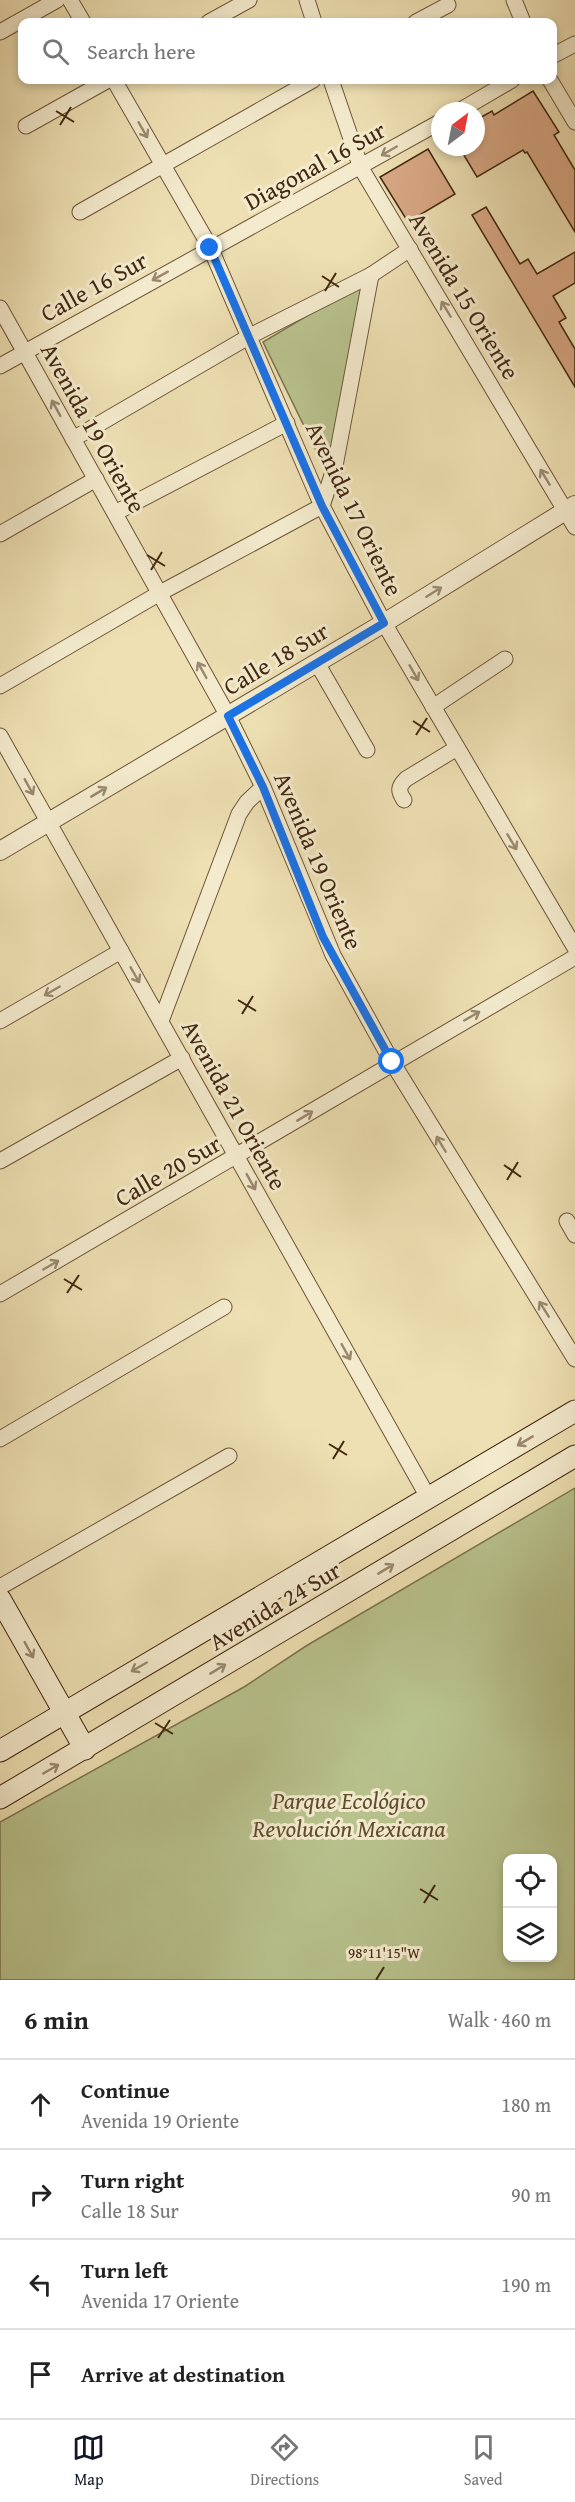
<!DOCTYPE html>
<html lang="en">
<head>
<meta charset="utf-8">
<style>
  :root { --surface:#fff; --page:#f6f6f6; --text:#222; --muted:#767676; --line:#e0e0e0; --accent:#111827 }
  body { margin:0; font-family:"Gentium Book Plus",serif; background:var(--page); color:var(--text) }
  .controls { position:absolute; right:18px; bottom:18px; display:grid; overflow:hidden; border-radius:12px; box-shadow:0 3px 9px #0003 }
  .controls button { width:54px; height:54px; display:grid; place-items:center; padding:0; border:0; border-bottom:2px solid var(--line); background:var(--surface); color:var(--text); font:30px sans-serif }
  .compass { position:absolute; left:431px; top:102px; width:54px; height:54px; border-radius:50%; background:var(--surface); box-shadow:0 3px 9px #0003; rotate:32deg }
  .stop { position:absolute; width:18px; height:18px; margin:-14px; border:4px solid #1a73e8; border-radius:50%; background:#fff }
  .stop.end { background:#1a73e8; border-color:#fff; box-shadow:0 2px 6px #0008 }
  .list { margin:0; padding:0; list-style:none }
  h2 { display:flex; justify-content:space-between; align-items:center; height:78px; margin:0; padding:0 24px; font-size:26px }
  h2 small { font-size:20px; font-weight:400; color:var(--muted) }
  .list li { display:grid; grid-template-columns:39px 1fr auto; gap:18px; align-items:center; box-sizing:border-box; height:90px; padding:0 24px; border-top:2px solid var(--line) }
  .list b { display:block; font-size:22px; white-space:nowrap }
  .list p { margin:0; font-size:20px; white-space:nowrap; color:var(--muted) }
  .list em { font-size:20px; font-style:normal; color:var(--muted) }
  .icon { flex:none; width:33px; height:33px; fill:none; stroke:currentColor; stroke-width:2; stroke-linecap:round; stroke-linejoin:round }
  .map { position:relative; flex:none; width:575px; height:1980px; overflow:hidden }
  .search { position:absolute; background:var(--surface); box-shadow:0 3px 9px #0003; left:18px; right:18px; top:18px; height:66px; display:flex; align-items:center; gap:15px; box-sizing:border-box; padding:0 21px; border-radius:12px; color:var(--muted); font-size:22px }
  .sheet { height:438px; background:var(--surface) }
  nav { display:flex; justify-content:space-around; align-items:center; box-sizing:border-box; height:84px; border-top:2px solid var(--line); background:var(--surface); font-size:16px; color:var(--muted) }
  nav a { display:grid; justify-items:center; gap:3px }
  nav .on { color:var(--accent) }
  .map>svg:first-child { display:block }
</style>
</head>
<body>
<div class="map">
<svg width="575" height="1980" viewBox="0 0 575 1980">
  <rect width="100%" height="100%" fill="#eee0b3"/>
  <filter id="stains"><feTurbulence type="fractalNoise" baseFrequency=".00333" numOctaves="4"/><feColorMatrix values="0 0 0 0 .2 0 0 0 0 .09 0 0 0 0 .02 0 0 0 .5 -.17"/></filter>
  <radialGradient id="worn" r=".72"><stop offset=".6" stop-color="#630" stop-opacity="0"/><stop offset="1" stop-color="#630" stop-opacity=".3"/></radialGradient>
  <g fill="#b8c28d" stroke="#7c744e" stroke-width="1.5" fill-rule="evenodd">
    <polygon points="362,283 329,477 263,342"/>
    <path d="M575 1488V1980H0V1822L244 1687 306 1646ZM508 1858H552V1958H508Z"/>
  </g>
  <g fill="#d9a985" stroke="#412710" stroke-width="1.5">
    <polygon points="533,91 559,132 554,135 575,170 575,232 527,152 525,153 523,150 477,177 459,147 476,147 476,120 492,111 494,115"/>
    <polygon points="428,149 455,194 408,222 380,177"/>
    <polygon points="486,207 520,264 528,259 537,274 575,252 575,283 553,296 566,318 559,322 575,349 575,387 472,215"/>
  </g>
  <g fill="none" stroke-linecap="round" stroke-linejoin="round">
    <defs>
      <g id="minor">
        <polyline points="70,0 83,22"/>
        <polyline points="307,0 314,22"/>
        <polyline points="514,0 523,22"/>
        <polyline points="209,22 249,0"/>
        <polyline points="416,22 448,5"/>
        <polyline points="0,32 57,0"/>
        <polyline points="552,56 575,44"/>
        <polyline points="114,80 210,247 322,506 384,623 575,948"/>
        <polyline points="331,80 361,168 575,527"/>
        <polyline points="550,80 575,122"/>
        <polyline points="459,111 512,80"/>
        <polyline points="26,126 108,80"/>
        <polyline points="80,212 313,80"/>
        <polyline points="0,308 228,716 263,787 333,955 392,1062 575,1359"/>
        <polyline points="0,366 440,122"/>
        <polyline points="73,439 250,336 371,275 410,249"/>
        <polyline points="115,513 287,423"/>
        <polyline points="0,534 96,479"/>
        <polyline points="317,663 367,750"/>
        <polyline points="0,686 160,593 322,506 335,466 371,275"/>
        <polyline points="433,707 505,659"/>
        <polyline points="0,736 428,1497"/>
        <path d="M404 800C398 791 398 787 406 779L457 748"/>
        <polyline points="0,1021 121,951"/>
        <polyline points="161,1021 239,814 247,802 263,787"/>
        <polyline points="0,1161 182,1058"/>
        <polyline points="567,1221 575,1235"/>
        <polyline points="0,1294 575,957"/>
        <polyline points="0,1439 224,1307"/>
        <polyline points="0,1587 229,1456"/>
      </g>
      <polyline id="tertiary" points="0,851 384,623 575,505"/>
      <g id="secondary">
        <polyline points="0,1599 85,1749"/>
        <polyline points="0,1751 575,1411"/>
        <polyline points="0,1798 575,1456"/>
      </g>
    </defs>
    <use href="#minor" stroke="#6c5539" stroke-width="17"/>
    <use href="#tertiary" stroke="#6c5539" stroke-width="20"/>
    <use href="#secondary" stroke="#412710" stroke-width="23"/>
    <use href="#minor" stroke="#f4ebce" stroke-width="15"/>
    <use href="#tertiary" stroke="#f4ebce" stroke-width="18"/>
    <use href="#secondary" stroke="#f4ebce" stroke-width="21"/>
  </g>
  <defs><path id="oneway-shaft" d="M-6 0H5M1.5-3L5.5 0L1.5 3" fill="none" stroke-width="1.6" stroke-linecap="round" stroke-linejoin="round" transform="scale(1.5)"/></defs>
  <g stroke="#9a896f">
    <use href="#oneway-shaft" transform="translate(143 130) rotate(60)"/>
    <use href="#oneway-shaft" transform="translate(389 151) rotate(150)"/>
    <use href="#oneway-shaft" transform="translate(160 276) rotate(151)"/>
    <use href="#oneway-shaft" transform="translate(446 309) rotate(-121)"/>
    <use href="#oneway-shaft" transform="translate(56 408) rotate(-119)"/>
    <use href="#oneway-shaft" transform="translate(545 477) rotate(-121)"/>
    <use href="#oneway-shaft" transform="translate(434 592) rotate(-32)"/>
    <use href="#oneway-shaft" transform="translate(202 670) rotate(-119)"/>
    <use href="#oneway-shaft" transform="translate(414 673) rotate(60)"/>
    <use href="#oneway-shaft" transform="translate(29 787) rotate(61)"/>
    <use href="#oneway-shaft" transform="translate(99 792) rotate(-31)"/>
    <use href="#oneway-shaft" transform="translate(512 842) rotate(59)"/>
    <use href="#oneway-shaft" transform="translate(135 975) rotate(60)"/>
    <use href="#oneway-shaft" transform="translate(52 991) rotate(150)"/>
    <use href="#oneway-shaft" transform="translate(472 1016) rotate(-30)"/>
    <use href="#oneway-shaft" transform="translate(305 1116) rotate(-31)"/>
    <use href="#oneway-shaft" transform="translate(441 1144) rotate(-121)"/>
    <use href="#oneway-shaft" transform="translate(251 1182) rotate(61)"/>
    <use href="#oneway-shaft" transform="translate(51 1265) rotate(-30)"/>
    <use href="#oneway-shaft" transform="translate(544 1309) rotate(-122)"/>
    <use href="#oneway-shaft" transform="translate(346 1352) rotate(61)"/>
    <use href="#oneway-shaft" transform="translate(525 1441) rotate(149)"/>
    <use href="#oneway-shaft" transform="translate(386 1569) rotate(-31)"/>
    <use href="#oneway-shaft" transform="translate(29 1650) rotate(61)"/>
    <use href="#oneway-shaft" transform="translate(139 1667) rotate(150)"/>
    <use href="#oneway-shaft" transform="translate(218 1669) rotate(-31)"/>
    <use href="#oneway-shaft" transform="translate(51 1769) rotate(-30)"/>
  </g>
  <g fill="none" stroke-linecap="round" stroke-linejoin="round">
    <polyline stroke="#1a73e8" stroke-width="8" points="210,248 322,506 384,623 228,716 263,787 323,937 392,1062"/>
  </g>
  <path fill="none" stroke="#412710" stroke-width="2" d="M56 111 74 122M60 125 71 107M322 276 339 287M325 291 336 273M147 555 165 566M151 570 162 552M413 721 430 732M416 735 427 718M238 1000 256 1011M242 1014 253 996M504 1165 521 1177M507 1180 518 1162M64 1279 82 1290M67 1293 79 1275M329 1444 347 1455M333 1459 344 1441M155 1723 173 1734M158 1738 170 1720M420 1889 438 1900M424 1903 435 1885M376 1980 384 1967"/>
  <g text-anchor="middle" stroke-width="6" stroke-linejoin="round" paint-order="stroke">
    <g font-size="24" fill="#412710" stroke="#f4ebce">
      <text transform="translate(315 166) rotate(-29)" y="8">Diagonal 16 Sur</text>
      <text transform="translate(94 287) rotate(-29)" y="8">Calle 16 Sur</text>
      <text transform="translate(464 296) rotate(59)" y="8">Avenida 15 Oriente</text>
      <text transform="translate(93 428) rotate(61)" y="8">Avenida 19 Oriente</text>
      <text transform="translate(354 509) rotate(64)" y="8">Avenida 17 Oriente</text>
      <text transform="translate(276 659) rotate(-31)" y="8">Calle 18 Sur</text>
      <text transform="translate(318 861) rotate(67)" y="8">Avenida 19 Oriente</text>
      <text transform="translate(234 1105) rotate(61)" y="8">Avenida 21 Oriente</text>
      <text transform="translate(168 1171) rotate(-30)" y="8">Calle 20 Sur</text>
      <text transform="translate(275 1606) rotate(-31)" y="8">Avenida 24 Sur</text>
    </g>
    <g font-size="24" font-style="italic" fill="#5f4e2f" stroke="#f4ebce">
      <text x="349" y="1809">Parque Ecológico<tspan x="349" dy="28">Revolución Mexicana</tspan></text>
    </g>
  </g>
  <g font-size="15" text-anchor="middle" fill="#412710" stroke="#f4ebce" stroke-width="6" stroke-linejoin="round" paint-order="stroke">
    <text x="384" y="1958">98°11'15"W</text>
  </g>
  <rect width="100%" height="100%" filter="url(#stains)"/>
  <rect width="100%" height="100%" fill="url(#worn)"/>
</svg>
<div class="controls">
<button><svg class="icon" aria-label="locate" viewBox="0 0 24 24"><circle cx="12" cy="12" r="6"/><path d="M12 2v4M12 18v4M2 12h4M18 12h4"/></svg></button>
<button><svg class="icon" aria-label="layers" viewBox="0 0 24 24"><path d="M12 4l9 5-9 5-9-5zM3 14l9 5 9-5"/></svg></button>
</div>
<svg class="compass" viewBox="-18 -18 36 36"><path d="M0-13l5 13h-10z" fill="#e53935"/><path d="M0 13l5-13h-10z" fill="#767676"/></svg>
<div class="stop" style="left:392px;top:1062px"></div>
<div class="stop end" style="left:210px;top:248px"></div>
<div class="search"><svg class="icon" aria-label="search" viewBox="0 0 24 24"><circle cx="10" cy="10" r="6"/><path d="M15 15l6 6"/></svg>Search here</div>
</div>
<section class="sheet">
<h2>6 min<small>Walk · 460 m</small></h2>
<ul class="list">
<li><svg class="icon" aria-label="ahead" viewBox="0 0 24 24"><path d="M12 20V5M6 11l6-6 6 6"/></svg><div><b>Continue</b><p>Avenida 19 Oriente</p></div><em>180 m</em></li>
<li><svg class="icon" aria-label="right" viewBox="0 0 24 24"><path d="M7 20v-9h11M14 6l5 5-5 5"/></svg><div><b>Turn right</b><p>Calle 18 Sur</p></div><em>90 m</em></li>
<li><svg class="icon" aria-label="left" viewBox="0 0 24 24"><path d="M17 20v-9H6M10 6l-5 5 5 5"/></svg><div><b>Turn left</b><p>Avenida 17 Oriente</p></div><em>190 m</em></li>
<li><svg class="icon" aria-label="arrive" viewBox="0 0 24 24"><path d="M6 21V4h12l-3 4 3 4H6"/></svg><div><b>Arrive at destination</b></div></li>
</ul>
</section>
<nav>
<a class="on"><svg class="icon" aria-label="map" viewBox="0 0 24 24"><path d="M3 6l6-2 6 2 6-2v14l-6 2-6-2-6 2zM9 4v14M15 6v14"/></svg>Map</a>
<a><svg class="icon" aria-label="directions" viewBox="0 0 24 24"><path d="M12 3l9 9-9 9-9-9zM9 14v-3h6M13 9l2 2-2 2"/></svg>Directions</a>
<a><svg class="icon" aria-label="saved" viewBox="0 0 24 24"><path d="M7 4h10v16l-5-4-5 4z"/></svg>Saved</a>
</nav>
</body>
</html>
